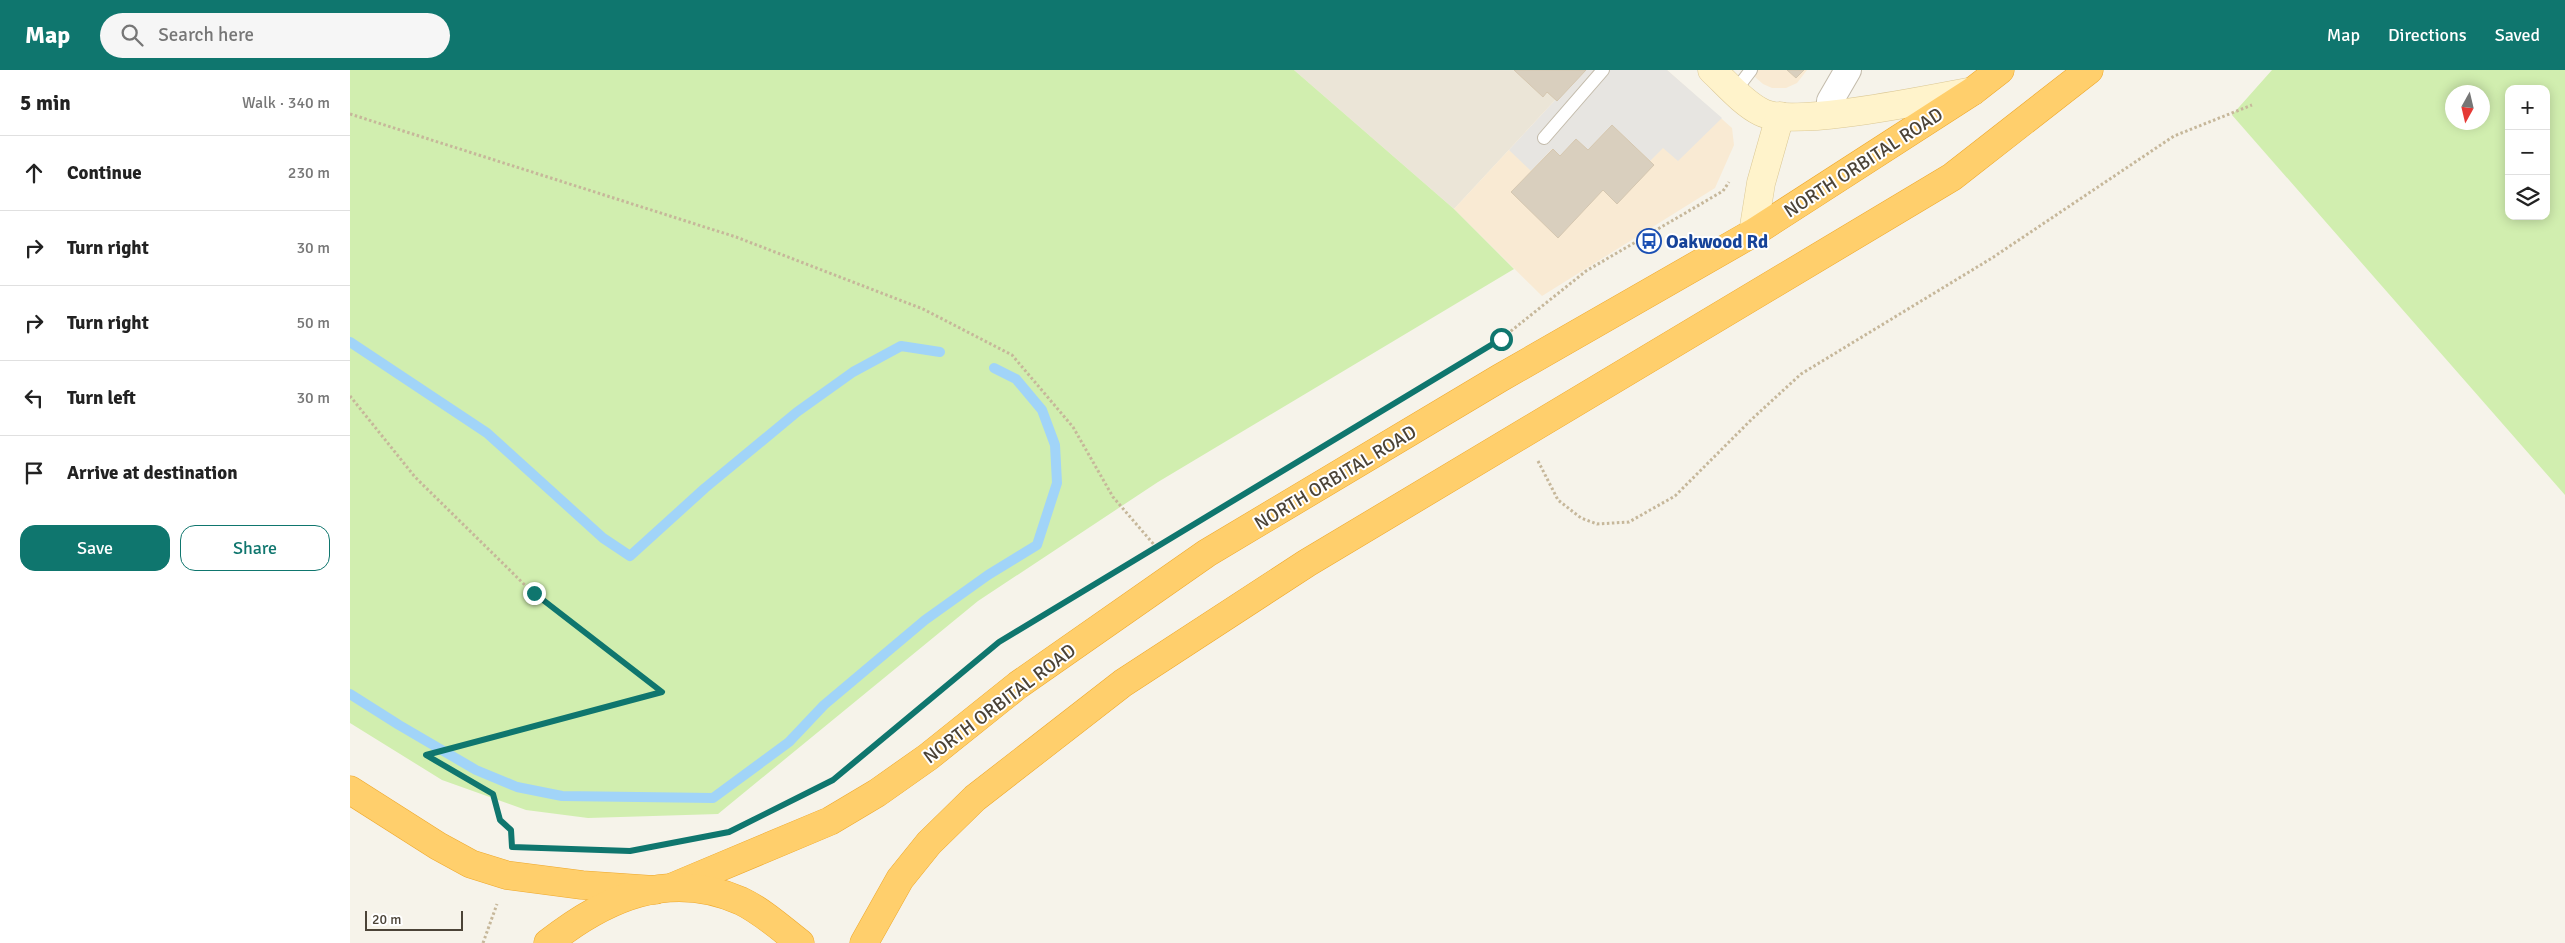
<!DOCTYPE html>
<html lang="en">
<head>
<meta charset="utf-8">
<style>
  :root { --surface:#fff; --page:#f6f6f6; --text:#222; --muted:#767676; --line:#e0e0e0; --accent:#0f766e }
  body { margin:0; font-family:Signika,sans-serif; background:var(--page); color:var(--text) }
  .controls { position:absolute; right:15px; top:15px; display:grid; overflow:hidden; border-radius:10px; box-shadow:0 2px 12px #0003 }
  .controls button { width:45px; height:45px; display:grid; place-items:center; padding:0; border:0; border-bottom:1px solid var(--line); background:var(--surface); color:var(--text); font:25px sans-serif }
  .compass { position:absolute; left:2095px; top:15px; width:45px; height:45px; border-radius:50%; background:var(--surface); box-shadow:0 2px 12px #0003; rotate:188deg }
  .scale { position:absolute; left:15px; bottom:12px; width:98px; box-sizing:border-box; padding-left:5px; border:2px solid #4b4337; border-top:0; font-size:14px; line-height:18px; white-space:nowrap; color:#4b4337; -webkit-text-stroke:4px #fff; paint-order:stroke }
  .stop { position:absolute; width:15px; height:15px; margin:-11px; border:4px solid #0f766e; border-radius:50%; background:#fff }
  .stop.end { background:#0f766e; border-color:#fff; box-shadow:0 1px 5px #0008 }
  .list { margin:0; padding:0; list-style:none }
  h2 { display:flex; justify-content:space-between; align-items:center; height:65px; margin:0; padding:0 20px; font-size:21px }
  h2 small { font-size:16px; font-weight:400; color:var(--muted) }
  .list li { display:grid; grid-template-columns:32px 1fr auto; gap:15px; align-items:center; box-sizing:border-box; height:75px; padding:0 20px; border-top:1px solid var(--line) }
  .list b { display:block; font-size:19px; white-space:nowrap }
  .list em { font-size:16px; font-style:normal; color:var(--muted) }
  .actions { display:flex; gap:10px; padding:15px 20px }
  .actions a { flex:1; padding:11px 0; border:1px solid var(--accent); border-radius:15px; text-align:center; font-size:18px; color:var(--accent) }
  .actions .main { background:var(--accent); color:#fff }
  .icon { flex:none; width:28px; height:28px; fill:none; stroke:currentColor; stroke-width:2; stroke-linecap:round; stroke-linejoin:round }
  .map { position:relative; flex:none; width:2215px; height:873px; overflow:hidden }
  header { display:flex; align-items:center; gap:30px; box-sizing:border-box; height:70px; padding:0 25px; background:var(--accent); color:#fff }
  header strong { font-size:24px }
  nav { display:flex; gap:28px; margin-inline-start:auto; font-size:18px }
  .search { width:350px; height:45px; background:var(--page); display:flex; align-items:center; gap:12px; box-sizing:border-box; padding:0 18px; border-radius:28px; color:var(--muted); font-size:19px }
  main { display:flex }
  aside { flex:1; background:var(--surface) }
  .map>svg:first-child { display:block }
</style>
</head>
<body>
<header>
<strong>Map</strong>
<div class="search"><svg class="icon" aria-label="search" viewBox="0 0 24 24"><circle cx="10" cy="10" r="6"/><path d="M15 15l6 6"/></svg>Search here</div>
<nav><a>Map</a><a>Directions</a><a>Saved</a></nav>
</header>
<main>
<aside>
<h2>5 min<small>Walk · 340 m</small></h2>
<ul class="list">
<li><svg class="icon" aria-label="ahead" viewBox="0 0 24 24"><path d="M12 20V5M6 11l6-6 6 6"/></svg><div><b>Continue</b></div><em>230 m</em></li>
<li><svg class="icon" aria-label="right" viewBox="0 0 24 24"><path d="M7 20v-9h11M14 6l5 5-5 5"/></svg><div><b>Turn right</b></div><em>30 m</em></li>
<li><svg class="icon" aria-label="right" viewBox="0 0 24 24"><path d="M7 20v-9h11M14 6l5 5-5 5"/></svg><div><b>Turn right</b></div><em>50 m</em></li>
<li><svg class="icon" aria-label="left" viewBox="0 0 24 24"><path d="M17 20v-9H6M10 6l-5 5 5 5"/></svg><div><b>Turn left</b></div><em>30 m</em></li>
<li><svg class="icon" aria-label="arrive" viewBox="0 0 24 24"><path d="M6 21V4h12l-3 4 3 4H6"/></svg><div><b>Arrive at destination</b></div></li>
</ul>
<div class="actions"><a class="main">Save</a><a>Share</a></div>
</aside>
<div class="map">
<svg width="2215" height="873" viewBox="0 0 2215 873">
  <rect width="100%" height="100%" fill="#f6f3ea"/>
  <polygon fill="#ebe5d7" points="944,0 1233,0 1104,139"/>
  <g fill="#f9ead3">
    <polygon points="1233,0 1317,0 1382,58 1384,75 1365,118 1192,226 1104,139"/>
    <polygon points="1397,0 1457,0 1447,13 1436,18 1422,18 1413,14"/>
  </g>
  <g fill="#d1eeaf" fill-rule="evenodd">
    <polygon points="0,0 944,0 1104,139 1164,199 808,412 628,531 368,744 238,748 176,740 92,710 0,653"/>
    <path d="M1922 0H2215V425L1882 45ZM2159 19H2196V146H2159ZM2102 22H2132V52H2102Z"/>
  </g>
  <polygon fill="#e7e5e1" points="1233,0 1317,0 1372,48 1328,91 1313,78 1300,91 1262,55 1238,80 1226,69 1210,86 1202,79 1181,101 1159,80"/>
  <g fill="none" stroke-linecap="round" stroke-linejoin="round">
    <g stroke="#a1d4f8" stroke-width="10">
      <polyline points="0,272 137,363 253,468 280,486 355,418 447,342 503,302 551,276 590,282"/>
      <polyline points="0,624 49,655 126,700 167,717 212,726 363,728 439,672 474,635 575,550 638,505 687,475 707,413 705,375 692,340 666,309 644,298"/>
    </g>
  </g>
  <g fill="#d9cfbe" stroke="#d5c7b0">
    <polygon points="1164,0 1236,0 1207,31 1197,22 1193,27"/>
    <polygon points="1437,0 1454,0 1446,8"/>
    <polygon points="1262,55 1304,95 1267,134 1253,120 1208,168 1161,122 1203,79 1210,86 1226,69 1238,80"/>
  </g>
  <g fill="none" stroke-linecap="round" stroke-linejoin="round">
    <defs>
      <g id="lane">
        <polyline points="1385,21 1401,0"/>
        <polyline points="1194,68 1253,0"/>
      </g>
      <polyline id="street" points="1480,45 1480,31 1498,0"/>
      <g id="secondary">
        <path d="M1362 0C1377 14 1393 33 1411 42 1442 59 1583 28 1623 21"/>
        <polyline points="1403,163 1411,113 1430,46"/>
      </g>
      <g id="highway">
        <polyline points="0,720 88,776 121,794 156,805 232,815 305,820"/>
        <polyline points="325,816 480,751 527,723 578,687 668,615 857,483 1150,308 1403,163 1623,21 1650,0"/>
        <path d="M198 873C255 828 319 799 391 831 412 841 432 859 450 873"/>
        <polyline points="514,873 550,809 579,773 625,728 773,613 957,493 1602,107 1739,0"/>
      </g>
    </defs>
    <use href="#lane" stroke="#c3bbab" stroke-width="14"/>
    <use href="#street" stroke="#c3bbab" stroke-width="28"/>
    <use href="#secondary" stroke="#dbc895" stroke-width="29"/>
    <use href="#highway" stroke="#eea82c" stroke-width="29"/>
    <g stroke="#c6b79a" stroke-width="3" stroke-dasharray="2.5 2.5" stroke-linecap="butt">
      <polyline points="0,44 386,167 573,239 662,285 723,357 763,427 806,477"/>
      <polyline points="1136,278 1151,269 1236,201 1373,121 1379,112"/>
      <polyline points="0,326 65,407 183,523 312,622 76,685 143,724 150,750 161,760 162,776"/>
      <polyline points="1188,391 1208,430 1231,448 1247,454 1279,452 1325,426 1402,349 1451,304 1642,188 1824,66 1902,35"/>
      <polyline points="433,735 483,710 649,572 816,471"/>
      <polyline points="204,778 281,781 361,766"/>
      <polyline points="133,873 147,834"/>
    </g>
    <use href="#lane" stroke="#fff" stroke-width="12"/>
    <use href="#street" stroke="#fff" stroke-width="26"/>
    <use href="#secondary" stroke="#fff3cb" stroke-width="28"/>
    <use href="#highway" stroke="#ffcf6c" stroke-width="28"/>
  </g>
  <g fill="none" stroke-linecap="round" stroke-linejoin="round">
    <polyline stroke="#0f766e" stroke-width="6" points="184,523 312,622 76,685 143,724 150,750 161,760 162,777 280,781 379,762 483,710 649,572 1151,269"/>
  </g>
  <defs>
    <symbol id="bus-ring" viewBox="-11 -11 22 22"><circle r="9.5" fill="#fff" stroke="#1a4fb4" stroke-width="1.5"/><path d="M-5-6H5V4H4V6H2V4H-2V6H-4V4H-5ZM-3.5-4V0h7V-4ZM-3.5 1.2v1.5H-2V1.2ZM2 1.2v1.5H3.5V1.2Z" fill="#1a4fb4"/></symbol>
  </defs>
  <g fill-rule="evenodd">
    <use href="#bus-ring" x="1285" y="157" width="28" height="28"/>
  </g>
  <g text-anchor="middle" stroke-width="4" stroke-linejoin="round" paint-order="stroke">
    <g font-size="19" fill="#4b4337" stroke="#fff">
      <text transform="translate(1513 92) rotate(-33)" y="7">NORTH ORBITAL ROAD</text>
      <text transform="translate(985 407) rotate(-31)" y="7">NORTH ORBITAL ROAD</text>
      <text transform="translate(649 633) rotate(-37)" y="7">NORTH ORBITAL ROAD</text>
    </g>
    <g font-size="19" font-weight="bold" fill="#164399" stroke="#fff" text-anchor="start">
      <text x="1316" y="178">Oakwood Rd</text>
    </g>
  </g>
</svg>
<div class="controls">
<button>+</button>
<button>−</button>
<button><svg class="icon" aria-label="layers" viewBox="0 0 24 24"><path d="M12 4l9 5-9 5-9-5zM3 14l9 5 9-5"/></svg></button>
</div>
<svg class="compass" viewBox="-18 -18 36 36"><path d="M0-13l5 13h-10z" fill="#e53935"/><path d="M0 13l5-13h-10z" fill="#767676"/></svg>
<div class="scale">20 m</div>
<div class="stop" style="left:1151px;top:269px"></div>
<div class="stop end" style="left:184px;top:523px"></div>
</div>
</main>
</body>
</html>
